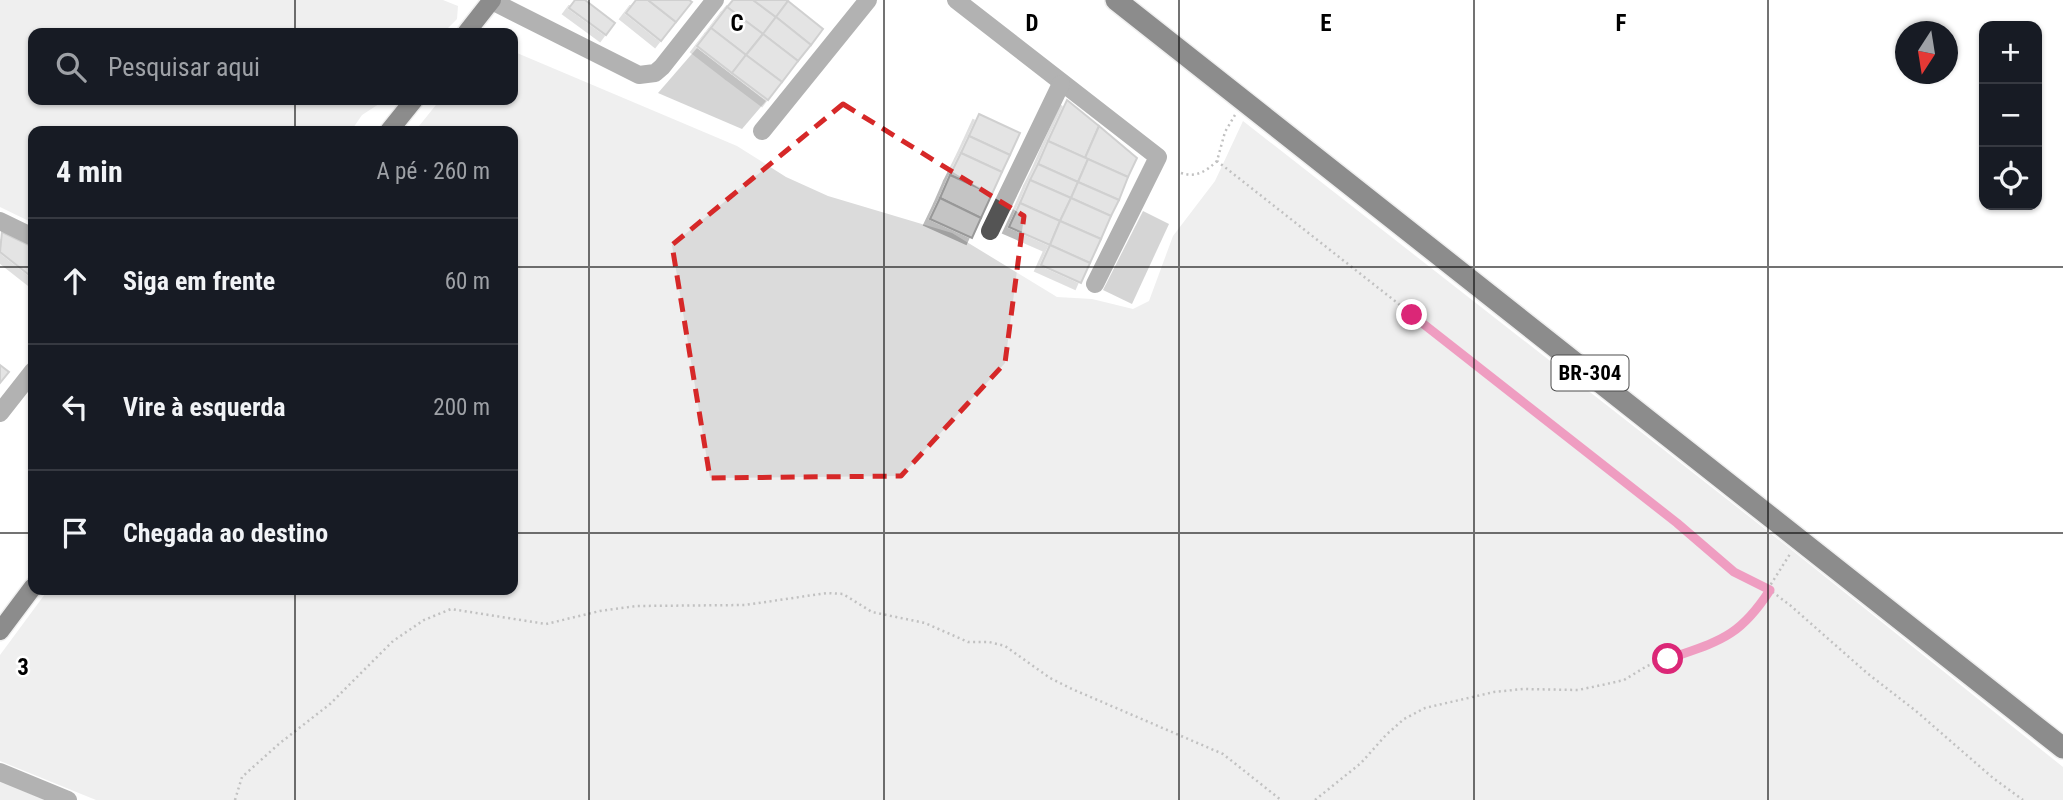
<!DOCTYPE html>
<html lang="pt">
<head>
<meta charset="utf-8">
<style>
  :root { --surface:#171b24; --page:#20242c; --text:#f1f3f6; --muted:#9ea1a6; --line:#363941 }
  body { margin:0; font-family:"Roboto Condensed",sans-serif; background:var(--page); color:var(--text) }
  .controls { position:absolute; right:21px; top:21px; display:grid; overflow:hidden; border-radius:14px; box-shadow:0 2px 5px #0004 }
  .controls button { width:63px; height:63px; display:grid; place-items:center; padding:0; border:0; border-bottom:2px solid var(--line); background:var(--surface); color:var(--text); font:35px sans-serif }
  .compass { position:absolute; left:1895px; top:21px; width:63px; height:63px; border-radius:50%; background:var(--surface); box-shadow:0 2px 5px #0004; rotate:192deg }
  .stop { position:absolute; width:21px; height:21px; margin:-16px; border:5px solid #db2777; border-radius:50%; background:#fff }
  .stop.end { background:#db2777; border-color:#fff; box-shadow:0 2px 7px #0008 }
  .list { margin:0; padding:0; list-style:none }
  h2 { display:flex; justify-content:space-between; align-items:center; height:91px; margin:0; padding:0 28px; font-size:30px }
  h2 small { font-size:23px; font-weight:400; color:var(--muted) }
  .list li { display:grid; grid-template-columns:46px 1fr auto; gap:21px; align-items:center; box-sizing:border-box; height:126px; padding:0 28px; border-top:2px solid var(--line) }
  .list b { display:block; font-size:26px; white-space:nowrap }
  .list em { font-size:23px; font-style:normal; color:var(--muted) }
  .icon { flex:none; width:38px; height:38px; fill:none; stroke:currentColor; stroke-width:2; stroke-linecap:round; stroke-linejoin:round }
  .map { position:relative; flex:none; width:2063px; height:800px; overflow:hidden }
  .search { position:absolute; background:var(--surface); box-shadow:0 2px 5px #0004; left:28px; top:28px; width:490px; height:77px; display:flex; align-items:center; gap:18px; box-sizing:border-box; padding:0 24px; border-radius:14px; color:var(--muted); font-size:26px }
  .panel { position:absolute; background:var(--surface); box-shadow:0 2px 5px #0004; left:28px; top:126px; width:490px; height:469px; border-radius:14px }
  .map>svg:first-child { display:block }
</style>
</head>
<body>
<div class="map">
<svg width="2063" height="800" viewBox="0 0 2063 800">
  <defs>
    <filter id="shadow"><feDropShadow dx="-6" dy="6" stdDeviation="0" flood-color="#0004"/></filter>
  </defs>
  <rect width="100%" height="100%" fill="#fff"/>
  <g fill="#dbdbdb">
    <polygon points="0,0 443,0 458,6 457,19 446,30 437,29 438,33 33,33 33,100 385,100 362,115 351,131 33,131 33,223 0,207"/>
    <polygon points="513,53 517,53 737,146 786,177 828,196 952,233 1057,297 1092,299 1133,309 1149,301 1173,236 1215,181 1243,121 1783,543 2063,767 2063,800 96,800 0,761 0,655 48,590 513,590 513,131 415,131 440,100 513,100"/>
    <polygon points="0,781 45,800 0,800"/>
  </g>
  <g fill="#a2a2a2">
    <polygon points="697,48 766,101 742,129 658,93"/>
    <polygon points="1143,211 1169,224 1132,304 1103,290"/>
  </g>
  <g fill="#c4c4c4" stroke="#989898" stroke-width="2" filter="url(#shadow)">
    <polygon points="575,0 585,0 615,23 606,35 569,8"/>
    <polygon points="636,0 648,0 676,22 661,41 626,13"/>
    <polygon points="648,0 689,0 692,2 676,22"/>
    <polygon points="733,0 753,0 776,17 763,34 727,7"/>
    <polygon points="753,0 786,0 788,1 776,17"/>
    <polygon points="788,1 823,29 811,45 776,17"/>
    <polygon points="727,7 763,34 746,55 711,28"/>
    <polygon points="776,17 811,45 798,61 763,34"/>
    <polygon points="711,28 746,55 732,73 697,46"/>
    <polygon points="763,34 798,61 782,82 746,55"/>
    <polygon points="746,55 782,82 768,100 732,73"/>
    <polygon points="1067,100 1099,126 1085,158 1048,141"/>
    <polygon points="979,114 1020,133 1010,155 969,136"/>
    <polygon points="1099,126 1137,158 1128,177 1085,158"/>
    <polygon points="969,136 1010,155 1002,172 961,153"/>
    <polygon points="1048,141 1088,159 1078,182 1038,164"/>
    <polygon points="961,153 1002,172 992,194 950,175"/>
    <polygon points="1088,159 1128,177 1119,200 1078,182"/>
    <polygon points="1038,164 1078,182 1071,198 1030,180"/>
    <polygon points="950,175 992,194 981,218 940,198"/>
    <polygon points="1030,180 1071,198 1060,221 1020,203"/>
    <polygon points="1078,182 1119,200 1111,216 1071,198"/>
    <polygon points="940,198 981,218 972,238 930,219"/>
    <polygon points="1071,198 1111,216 1101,239 1060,221"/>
    <polygon points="1020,203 1060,221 1050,245 1009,227"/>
    <polygon points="1060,221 1101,239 1090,263 1050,245"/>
    <polygon points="2,232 33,247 33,278 0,252"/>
    <polygon points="1050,245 1090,263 1081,283 1041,265"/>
    <polygon points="0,365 9,372 0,383"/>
  </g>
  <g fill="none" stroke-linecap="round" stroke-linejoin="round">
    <defs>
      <g id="major">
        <polyline points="466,33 492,0"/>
        <polyline points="389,131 414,100"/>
        <polyline points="0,631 33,587"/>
      </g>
      <polyline id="highway" points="1116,0 2063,748"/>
    </defs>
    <use href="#major" stroke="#dbdbdb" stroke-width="21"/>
    <use href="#highway" stroke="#dbdbdb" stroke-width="24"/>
    <g stroke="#767676" stroke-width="2.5" stroke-dasharray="2 3.5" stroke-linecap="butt">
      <polyline points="1235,115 1225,132 1217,161 1677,523 1734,572 1770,590 1791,606 1867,673 1916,711 1993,778 2023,800"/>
      <path d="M1181 173C1197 178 1206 171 1217 161"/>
      <polyline points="235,800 242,777 280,743 330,704 393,641 424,620 451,609 546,624 600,611 637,606 745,605 827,593 843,594 872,612 925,623 968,642 989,642 1005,646 1050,678 1072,689 1223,754 1281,800"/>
      <polyline points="1315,800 1361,763 1386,735 1404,719 1425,708 1494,692 1523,689 1578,690 1602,685 1624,680 1647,666 1732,635 1749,619 1790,554"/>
    </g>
    <g stroke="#545454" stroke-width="18">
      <polyline points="490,0 639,75 655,73 662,67 715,0"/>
      <polyline points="956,0 1158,157 1095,284"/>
      <polyline points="762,131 868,0"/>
      <polyline points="0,221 33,237"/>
      <polyline points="990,231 1061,84"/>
      <polyline points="0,413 33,371"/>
      <polyline points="0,772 68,800"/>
    </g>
    <use href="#major" stroke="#000" stroke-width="18"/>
    <use href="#highway" stroke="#000" stroke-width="21"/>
  </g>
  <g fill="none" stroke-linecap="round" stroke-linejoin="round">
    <path stroke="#db2777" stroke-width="9" d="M1412 315 1677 523 1734 572 1770 590C1739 638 1719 641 1668 659"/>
  </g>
  <path d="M0 0H2063V800H0ZM843 104 1024 216 1005 363 901 476 710 478 672 245Z" fill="#fff" fill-opacity=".55" fill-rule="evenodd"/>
  <path fill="none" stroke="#d62828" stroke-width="5" stroke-dasharray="14 9" stroke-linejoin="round" d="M843 104 1024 216 1005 363 901 476 710 478 672 245Z"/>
  <path fill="none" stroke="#000" stroke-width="2" stroke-opacity="0.55" d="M295 0V33M589 0V800M884 0V800M1179 0V800M1474 0V800M1768 0V800M295 100V131M0 267H33M513 267H2063M0 533H33M513 533H2063M295 590V800"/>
  <g text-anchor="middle" stroke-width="5" stroke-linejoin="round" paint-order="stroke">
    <rect fill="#fff" stroke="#4c4c4c" stroke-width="2" x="1551.5" y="355.5" width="77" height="35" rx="5"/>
    <g font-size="21" font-weight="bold" fill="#000">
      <text x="1590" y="380">BR-304</text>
    </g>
  </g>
  <g font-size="23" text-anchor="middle" font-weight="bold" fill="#000" stroke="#fff" stroke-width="5" stroke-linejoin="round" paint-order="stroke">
    <text x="737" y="31">C</text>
    <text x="1032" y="31">D</text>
    <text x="1326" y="31">E</text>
    <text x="1621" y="31">F</text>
    <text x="23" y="675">3</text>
  </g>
</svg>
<div class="controls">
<button>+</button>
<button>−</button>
<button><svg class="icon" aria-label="locate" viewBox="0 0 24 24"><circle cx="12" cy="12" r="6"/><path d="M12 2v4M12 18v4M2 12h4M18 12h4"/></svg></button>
</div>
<svg class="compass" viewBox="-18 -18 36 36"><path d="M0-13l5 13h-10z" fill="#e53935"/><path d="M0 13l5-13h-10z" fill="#9ea1a6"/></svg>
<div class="stop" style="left:1668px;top:659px"></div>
<div class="stop end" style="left:1412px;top:315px"></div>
<div class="search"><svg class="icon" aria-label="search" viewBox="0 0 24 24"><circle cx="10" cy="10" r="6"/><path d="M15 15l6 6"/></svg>Pesquisar aqui</div>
<section class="panel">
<h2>4 min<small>A pé · 260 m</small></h2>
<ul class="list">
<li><svg class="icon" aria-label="ahead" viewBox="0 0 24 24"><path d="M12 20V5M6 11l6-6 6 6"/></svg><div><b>Siga em frente</b></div><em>60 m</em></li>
<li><svg class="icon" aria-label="left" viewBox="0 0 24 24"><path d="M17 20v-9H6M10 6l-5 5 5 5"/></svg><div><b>Vire à esquerda</b></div><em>200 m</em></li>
<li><svg class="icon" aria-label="arrive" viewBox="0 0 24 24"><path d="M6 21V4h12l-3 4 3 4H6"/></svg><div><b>Chegada ao destino</b></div></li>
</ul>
</section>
</div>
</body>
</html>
